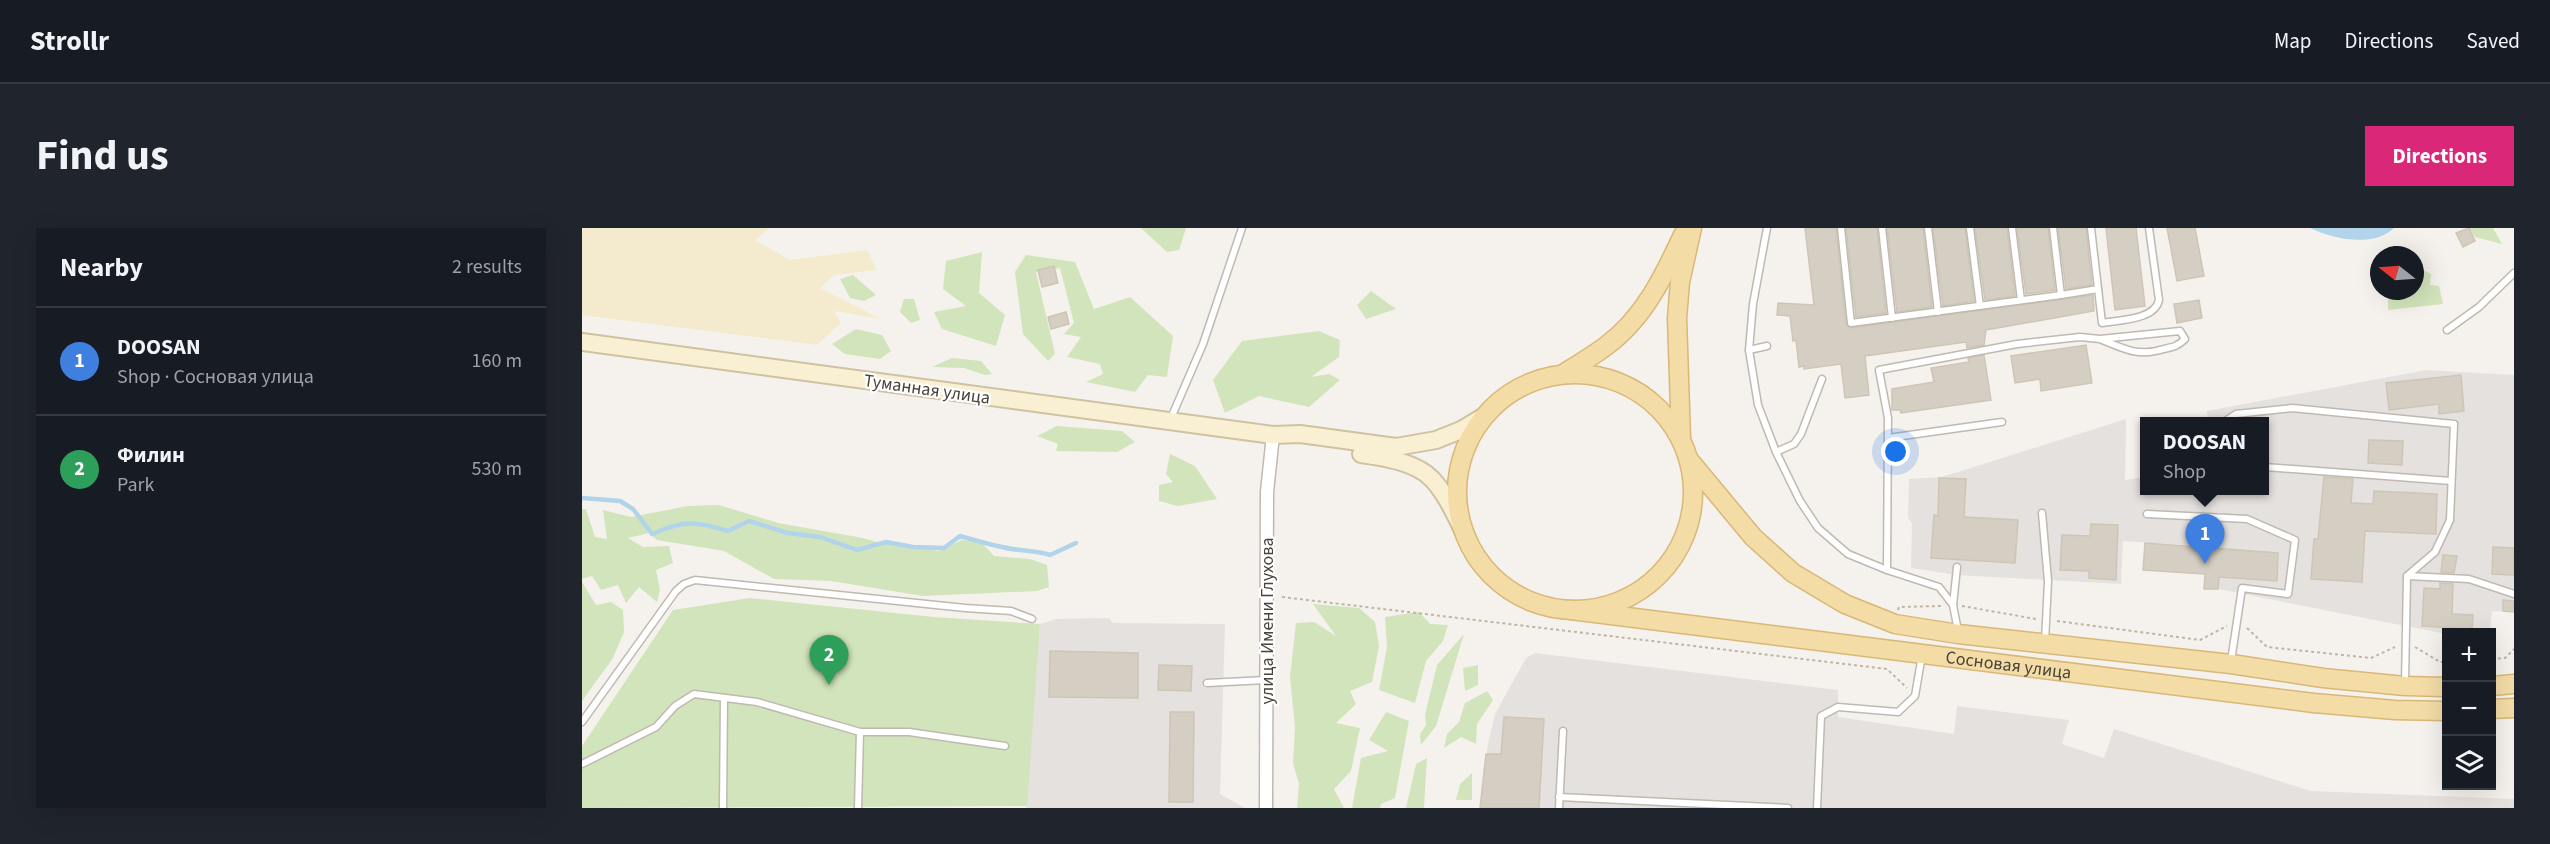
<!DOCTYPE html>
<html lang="en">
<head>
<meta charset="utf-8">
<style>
  :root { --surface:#171b24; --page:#20242c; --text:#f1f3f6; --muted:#9ea1a6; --line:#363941; --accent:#db2777 }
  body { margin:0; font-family:"Source Sans 3",sans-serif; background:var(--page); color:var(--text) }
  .controls { position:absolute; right:18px; bottom:18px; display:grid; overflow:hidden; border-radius:0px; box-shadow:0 6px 24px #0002 }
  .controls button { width:54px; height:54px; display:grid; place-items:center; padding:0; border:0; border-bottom:2px solid var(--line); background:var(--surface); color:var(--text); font:30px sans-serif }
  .compass { position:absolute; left:1788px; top:18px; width:54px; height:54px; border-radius:50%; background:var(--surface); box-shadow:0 6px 24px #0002; rotate:287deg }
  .you { position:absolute; left:1314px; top:224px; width:21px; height:21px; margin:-15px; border:4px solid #fff; border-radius:50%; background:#1a73e8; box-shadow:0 0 0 9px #1a73e833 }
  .badge { display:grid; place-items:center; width:39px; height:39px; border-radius:50%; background:var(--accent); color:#fff; font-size:20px; font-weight:700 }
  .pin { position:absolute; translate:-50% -50px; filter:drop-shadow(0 2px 3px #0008) }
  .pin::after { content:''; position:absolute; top:32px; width:21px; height:18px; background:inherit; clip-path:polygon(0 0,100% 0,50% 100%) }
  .popup { position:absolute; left:1558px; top:189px; width:129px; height:78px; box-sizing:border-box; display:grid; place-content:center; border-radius:0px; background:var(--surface); filter:drop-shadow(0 2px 4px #0005); font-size:20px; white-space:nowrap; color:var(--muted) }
  .popup b { font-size:22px; color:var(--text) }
  .popup::after { content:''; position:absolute; left:50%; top:100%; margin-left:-12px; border:12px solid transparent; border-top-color:var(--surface) }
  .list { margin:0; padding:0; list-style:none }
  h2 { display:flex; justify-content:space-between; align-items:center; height:78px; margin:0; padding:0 24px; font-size:26px }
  h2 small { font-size:20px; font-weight:400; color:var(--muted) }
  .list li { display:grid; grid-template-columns:39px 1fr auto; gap:18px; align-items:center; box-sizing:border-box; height:108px; padding:0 24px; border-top:2px solid var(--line) }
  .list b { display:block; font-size:22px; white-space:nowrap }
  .list p { margin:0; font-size:20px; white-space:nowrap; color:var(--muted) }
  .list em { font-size:20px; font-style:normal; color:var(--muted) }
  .icon { flex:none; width:33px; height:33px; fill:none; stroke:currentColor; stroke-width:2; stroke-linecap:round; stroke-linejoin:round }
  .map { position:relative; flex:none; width:1932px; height:580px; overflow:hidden; border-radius:0px }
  header { display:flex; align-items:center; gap:36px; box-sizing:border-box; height:84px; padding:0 30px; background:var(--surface); border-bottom:2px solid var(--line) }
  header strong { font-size:28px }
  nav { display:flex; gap:33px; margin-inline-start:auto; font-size:21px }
  .intro { display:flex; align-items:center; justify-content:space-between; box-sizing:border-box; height:144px; padding:0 36px }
  h1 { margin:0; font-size:42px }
  .button { padding:15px 27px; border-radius:0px; background:var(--accent); color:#fff; font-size:21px; font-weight:700 }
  main { display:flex; gap:36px; padding:0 36px }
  aside { flex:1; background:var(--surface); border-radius:0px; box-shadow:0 6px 24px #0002 }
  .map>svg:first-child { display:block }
</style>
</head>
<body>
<header>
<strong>Strollr</strong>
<nav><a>Map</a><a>Directions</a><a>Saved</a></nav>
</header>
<div class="intro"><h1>Find us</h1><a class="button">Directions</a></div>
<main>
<aside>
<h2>Nearby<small>2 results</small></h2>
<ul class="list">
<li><span class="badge" style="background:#3f7fe0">1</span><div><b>DOOSAN</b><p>Shop · Сосновая улица</p></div><em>160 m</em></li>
<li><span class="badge" style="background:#2e9e5b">2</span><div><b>Филин</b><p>Park</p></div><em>530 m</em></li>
</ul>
</aside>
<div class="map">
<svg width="1932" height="580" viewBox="0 0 1932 580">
  <rect width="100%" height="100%" fill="#f5f2ed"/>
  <g fill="#e5e1de">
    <polygon points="1844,142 1932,147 1932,384 1910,383 1908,404 1864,406 1636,361 1638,319 1541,313 1539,356 1375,347 1329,340 1330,295 1326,290 1327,251 1360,249 1544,191 1543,252 1563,249 1563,262 1683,262 1683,194 1626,193 1625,183"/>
    <polygon points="527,390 531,395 643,396 638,566 663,580 444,580 458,396 474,391"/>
    <polygon points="953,425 1256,462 1256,489 1372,506 1375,478 1487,492 1480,516 1522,530 1532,501 1729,563 1932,571 1932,580 898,580 906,516 913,486 944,430"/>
  </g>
  <g fill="#d2e4bb">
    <polygon points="559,0 604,0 597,22 585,24"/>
    <polygon points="1887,0 1911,0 1920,16 1893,9"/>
    <polygon points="400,24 397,65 423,87 414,118 360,101 352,84 384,78 361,61 364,33"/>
    <polygon points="444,27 493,34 512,81 548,69 591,108 585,149 566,147 553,164 504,154 521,146 518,136 485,129 499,109 482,106 492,95 478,40 454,44 473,126 466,133 441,106 433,44"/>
    <polygon points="1833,38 1849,46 1848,57 1857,58 1861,76 1806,82 1806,63 1833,63"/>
    <polygon points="271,47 294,67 282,73 268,70 258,51"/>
    <polygon points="789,63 814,81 784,91 775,77"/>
    <polygon points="322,71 332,71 338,92 329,95 318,84"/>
    <polygon points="274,101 300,107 309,123 298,131 263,126 250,116"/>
    <polygon points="737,103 758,112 757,129 729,149 747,146 758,152 727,179 677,168 643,185 631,152 660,113"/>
    <polygon points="370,130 399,133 410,146 403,147 382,140 350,139"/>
    <polygon points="475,198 540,203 553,214 535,224 474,223 476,216 455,208"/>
    <polygon points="588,226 613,238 635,271 596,278 577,273 577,257 591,254 584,246"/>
    <polygon points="137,277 196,295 281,310 298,315 324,316 356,323 380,312 400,315 412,328 448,331 465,337 467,359 455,363 341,368 249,353 192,351 142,323 75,312 67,305 46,310 61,319 87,318 91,335 74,342 78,362 75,374 57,359 44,375 36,357 19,362 10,348 0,351 0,281 4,281 13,309 25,311 21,282 49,289 106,278"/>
    <polygon points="0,354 14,377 29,374 41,382 42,404 31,430 0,473"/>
    <polygon points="168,370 352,389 458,396 445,578 0,580 0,518 91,382"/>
    <polygon points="731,376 777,380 793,394 797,418 790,454 768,463 774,476 754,495 778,500 769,543 752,561 762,580 715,580 717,556 711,535 713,500 708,448 714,395 732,394 754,408"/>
    <polygon points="837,384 848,396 866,397 861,413 844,433 833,475 797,462 805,419 803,389"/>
    <polygon points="882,406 854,498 839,517 838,506 844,497 843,487 855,437"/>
    <polygon points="896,437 896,457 883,463 881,440"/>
    <polygon points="905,463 911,472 895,496 894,516 879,509 862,520 865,506 877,494 883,475"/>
    <polygon points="804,484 827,493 813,570 799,576 798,580 770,580 779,530 806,523 787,512"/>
    <polygon points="845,530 842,580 824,580 834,536"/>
    <polygon points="890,545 890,572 874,572 878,556"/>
  </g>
  <polygon fill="#f4ebce" points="0,0 188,0 173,12 208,32 285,22 295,42 252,47 238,60 299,91 252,83 259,95 235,117 0,87"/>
  <path fill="#b1d4ea" d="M1728 0H1812C1791 20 1751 11 1728 0Z"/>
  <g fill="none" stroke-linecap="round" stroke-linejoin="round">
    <path stroke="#b1d4ea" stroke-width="4.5" d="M0 270 38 273 51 281 70 306C102 292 113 293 146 303L167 293 206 305 238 309 275 322 304 314 331 319 362 320 378 308C395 313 412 318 430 321 443 323 456 323 468 327L494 315"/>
  </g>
  <g fill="#d5cec3" stroke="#cfc5b7" stroke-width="1.5">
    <polygon points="1223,0 1254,0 1264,96 1268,100 1511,67 1512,83 1404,102 1402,117 1385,120 1384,114 1283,128 1287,167 1263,170 1259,136 1222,141 1222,138 1217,139 1214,112 1211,113 1208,88 1195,87 1196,75 1232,77"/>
    <polygon points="1264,0 1295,0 1304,85 1274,89"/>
    <polygon points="1305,0 1341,0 1350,79 1315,84"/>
    <polygon points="1351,0 1383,0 1392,73 1361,78"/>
    <polygon points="1393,0 1425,0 1433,68 1403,72"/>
    <polygon points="1435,0 1466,0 1473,62 1444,66"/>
    <polygon points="1476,0 1504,0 1510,57 1484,61"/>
    <polygon points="1524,0 1554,0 1563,78 1533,82"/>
    <polygon points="1585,0 1613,0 1622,48 1595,53"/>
    <polygon points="1887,0 1893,13 1881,19 1874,5"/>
    <polygon points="472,38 476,55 460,59 456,42"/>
    <polygon points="1617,72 1620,90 1595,95 1592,76"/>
    <polygon points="484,84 487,96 469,101 466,89"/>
    <polygon points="1504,117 1510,155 1459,163 1458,151 1433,155 1429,128"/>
    <polygon points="1402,127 1409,172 1319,185 1318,182 1310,182 1310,161 1352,154 1349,140 1387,134 1386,130"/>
    <polygon points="1879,147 1882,183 1857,186 1857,176 1807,182 1804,155"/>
    <polygon points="1787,212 1821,213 1820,237 1786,235"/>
    <polygon points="1742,249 1771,251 1769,275 1791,276 1792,263 1855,266 1854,306 1783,303 1780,354 1729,351 1732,311 1736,311"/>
    <polygon points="1357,250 1384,251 1382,289 1436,292 1433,335 1349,330 1352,287 1356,288"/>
    <polygon points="1509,296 1536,297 1534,352 1507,350 1507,343 1478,342 1480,307 1508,308"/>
    <polygon points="1563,315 1696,325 1695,353 1637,349 1636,361 1622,361 1623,346 1561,342"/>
    <polygon points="1911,319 1932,320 1932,347 1910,346"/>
    <polygon points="1861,327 1875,328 1872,345 1859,344"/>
    <polygon points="1858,355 1871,356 1870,386 1891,387 1890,401 1840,398 1842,360 1858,361"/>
    <polygon points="1921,372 1932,373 1932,384 1921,383"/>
    <polygon points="468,423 556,425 556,470 467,469"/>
    <polygon points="577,437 610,438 609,463 576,462"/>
    <polygon points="588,484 612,484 611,574 587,574"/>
    <polygon points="922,489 962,491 957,580 898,580 904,526 919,526"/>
  </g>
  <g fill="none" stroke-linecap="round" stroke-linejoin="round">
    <defs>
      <g id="lane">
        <polyline points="1185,0 1171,76 1167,122 1176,177 1194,224 1218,273 1236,300 1266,326 1305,342 1357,359 1371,377 1376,403"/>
        <polyline points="1259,0 1269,95 1479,67"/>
        <polyline points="1300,0 1310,90"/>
        <polyline points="1346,0 1356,84"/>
        <polyline points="1388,0 1398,78"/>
        <polyline points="1430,0 1439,72"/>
        <polyline points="1471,0 1479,67 1516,61"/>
        <path d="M1509 0 1520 95C1537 92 1573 92 1577 72L1567 0"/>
        <polyline points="1865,102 1897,79 1932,45"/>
        <polyline points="1167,122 1185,118"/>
        <polyline points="589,190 621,116 660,0"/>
        <polyline points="1642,194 1654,186 1710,180 1872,196 1868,292 1853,324 1825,348 1823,455"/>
        <polyline points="1306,210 1420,194"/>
        <polyline points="1194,224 1212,216 1219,206 1240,151"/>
        <polyline points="1683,239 1869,253"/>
        <polyline points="1460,285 1466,353 1463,414"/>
        <polyline points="1565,286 1665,291 1713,312 1706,366 1660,360 1649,433"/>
        <path d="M1305 342 1306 190 1297 142 1435 116 1498 109 1518 111 1598 103 1603 111C1596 118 1591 119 1582 121 1556 129 1542 121 1518 111"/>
        <polyline points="1825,348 1887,351 1932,366"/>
        <polyline points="1371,377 1375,339"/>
        <polyline points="625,455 684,452"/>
        <polyline points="0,494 94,363 102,356 113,352 383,380 429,383 450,391"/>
        <polyline points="0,536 74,499 93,478 112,466 175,474 278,504 327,504 423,518"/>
        <polyline points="977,569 1206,580"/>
        <polyline points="141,580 142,470"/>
        <polyline points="276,580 278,504"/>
        <polyline points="977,580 981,503"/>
        <polyline points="1235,580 1239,488 1256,479 1316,484 1333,468 1340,427"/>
      </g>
      <polyline id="street" points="684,580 685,264 691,207"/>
      <g id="secondary">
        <polyline points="0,114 691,207 718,206 814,219 854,212 879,202 904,187"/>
        <path d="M779 226C801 229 834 234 850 251 865 267 874 289 884 308"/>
      </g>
      <g id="primary">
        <path d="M981 146C995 137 1011 128 1024 118 1062 90 1082 48 1101 7"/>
        <circle cx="993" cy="264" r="118"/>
        <polyline points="1099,210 1095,90 1098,54 1110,0"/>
        <polyline points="1107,232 1171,309 1211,345 1263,376 1313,396 1376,406 1649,436 1741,450 1823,458 1864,459"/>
        <path id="s1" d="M989 382 1732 475 1813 482 1864 483"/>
        <polyline points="1910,458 1932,456"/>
        <polyline points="1910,481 1932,480"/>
      </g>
    </defs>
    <use href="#lane" stroke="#bfb9b0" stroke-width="9"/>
    <use href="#street" stroke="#bfb9b0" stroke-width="15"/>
    <use href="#secondary" stroke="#cfc2a2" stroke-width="20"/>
    <use href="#primary" stroke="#d8b877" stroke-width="21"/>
    <g stroke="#c0b5a3" stroke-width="2" stroke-dasharray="3 3" stroke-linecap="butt">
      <polyline points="700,369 1305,441 1325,460"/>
      <polyline points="1380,378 1454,391"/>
      <polyline points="1316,382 1317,379 1359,378"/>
      <polyline points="1475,393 1618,412 1645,398"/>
      <polyline points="1665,400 1685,419 1789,430 1813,419"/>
      <polyline points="1833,419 1858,434 1864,434"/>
      <polyline points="1910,431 1923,430 1932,421"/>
    </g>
    <use href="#lane" stroke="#fff" stroke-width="6"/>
    <use href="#street" stroke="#fff" stroke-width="12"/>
    <use href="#secondary" stroke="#f9efd2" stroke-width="16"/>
    <use href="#primary" stroke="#f4dca7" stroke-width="18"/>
  </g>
  <g text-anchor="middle" stroke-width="4.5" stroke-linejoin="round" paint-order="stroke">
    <g font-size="18" fill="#49433b" stroke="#fff">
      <text transform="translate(345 161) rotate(8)" y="6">Туманная улица</text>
      <text transform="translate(685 393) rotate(-90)" y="6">улица Имени Глухова</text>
      <text dy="6" stroke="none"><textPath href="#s1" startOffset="441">Сосновая улица</textPath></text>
    </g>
  </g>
</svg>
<div class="controls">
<button>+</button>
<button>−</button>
<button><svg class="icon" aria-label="layers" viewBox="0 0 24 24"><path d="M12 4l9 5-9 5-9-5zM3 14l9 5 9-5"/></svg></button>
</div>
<svg class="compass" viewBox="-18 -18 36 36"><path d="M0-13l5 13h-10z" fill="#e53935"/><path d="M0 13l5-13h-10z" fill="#9ea1a6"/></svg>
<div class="you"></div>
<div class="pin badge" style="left:1623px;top:336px;background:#3f7fe0">1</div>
<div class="popup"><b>DOOSAN</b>Shop</div>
<div class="pin badge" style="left:247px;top:457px;background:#2e9e5b">2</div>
</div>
</main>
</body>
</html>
